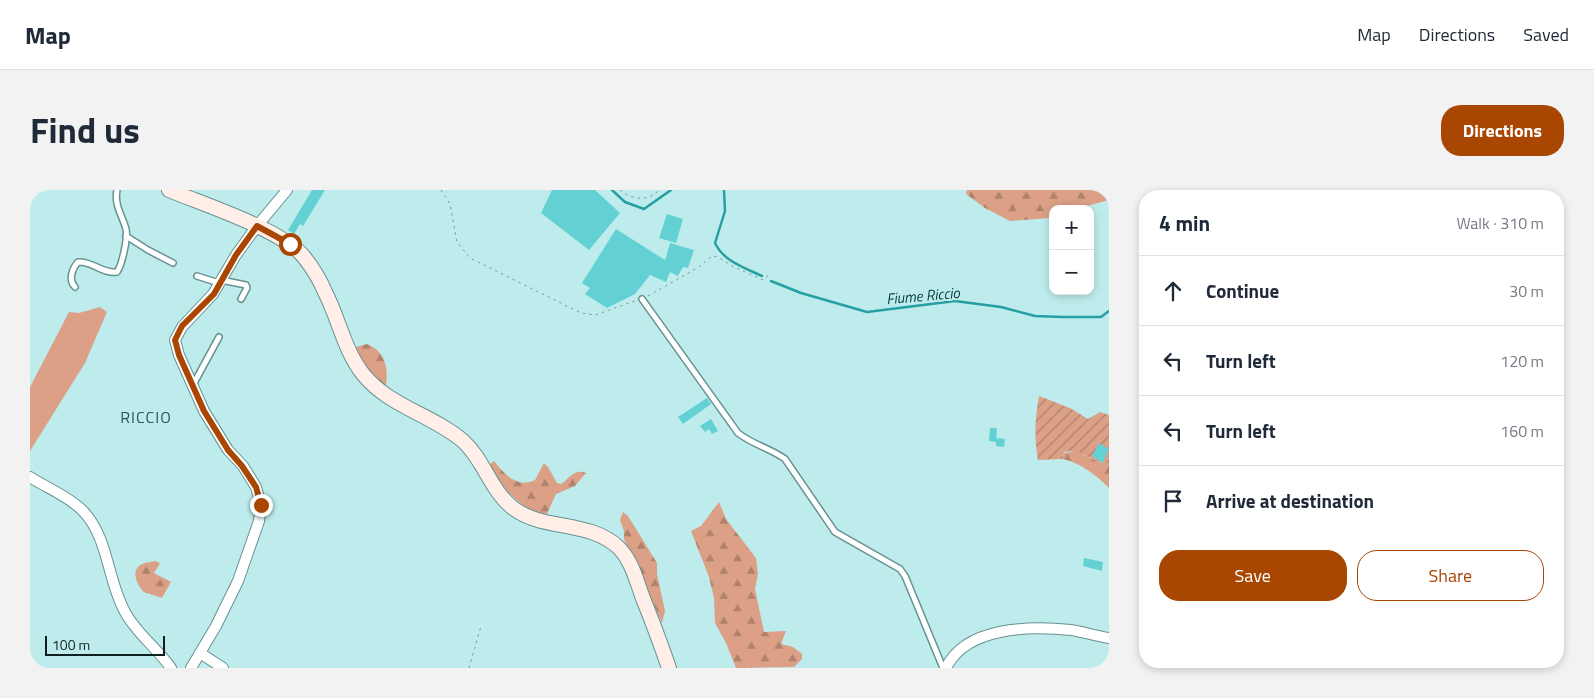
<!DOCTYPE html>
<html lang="en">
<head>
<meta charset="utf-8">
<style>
  :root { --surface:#fff; --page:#f2f2f3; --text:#1f2937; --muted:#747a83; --line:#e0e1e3; --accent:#a84602 }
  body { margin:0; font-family:"Titillium Web",sans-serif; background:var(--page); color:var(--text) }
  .controls { position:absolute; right:15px; top:15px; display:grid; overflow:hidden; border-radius:10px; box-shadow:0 2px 8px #0003 }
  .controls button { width:45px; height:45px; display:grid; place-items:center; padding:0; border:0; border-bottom:1px solid var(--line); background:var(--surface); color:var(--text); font:25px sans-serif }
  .scale { position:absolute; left:15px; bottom:12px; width:120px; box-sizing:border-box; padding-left:5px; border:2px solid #0e2020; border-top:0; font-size:14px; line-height:18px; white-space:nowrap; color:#0e2020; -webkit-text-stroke:4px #beecec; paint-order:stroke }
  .stop { position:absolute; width:15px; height:15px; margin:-11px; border:4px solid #a84602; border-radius:50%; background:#fff }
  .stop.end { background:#a84602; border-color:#fff; box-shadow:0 1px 5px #0008 }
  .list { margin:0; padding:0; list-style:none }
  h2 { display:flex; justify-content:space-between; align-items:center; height:65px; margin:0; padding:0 20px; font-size:21px }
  h2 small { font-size:16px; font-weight:400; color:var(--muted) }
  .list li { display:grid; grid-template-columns:32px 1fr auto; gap:15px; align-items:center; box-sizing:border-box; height:70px; padding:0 20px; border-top:1px solid var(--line) }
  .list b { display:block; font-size:19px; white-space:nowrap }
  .list em { font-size:16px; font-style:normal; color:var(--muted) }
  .actions { display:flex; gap:10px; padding:15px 20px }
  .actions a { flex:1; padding:11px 0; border:1px solid var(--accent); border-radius:20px; text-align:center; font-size:18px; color:var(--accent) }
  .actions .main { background:var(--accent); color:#fff }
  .icon { flex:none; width:28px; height:28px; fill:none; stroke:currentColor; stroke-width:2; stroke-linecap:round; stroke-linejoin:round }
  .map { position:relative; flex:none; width:1079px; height:478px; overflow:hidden; border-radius:20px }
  header { display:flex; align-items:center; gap:30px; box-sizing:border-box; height:70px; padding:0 25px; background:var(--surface); border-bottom:1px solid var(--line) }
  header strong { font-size:24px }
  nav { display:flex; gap:28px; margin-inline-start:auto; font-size:18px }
  .intro { display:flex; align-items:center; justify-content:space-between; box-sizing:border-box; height:120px; padding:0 30px }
  h1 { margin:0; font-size:35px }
  .button { padding:12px 22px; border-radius:20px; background:var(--accent); color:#fff; font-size:18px; font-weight:700 }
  main { display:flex; gap:30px; padding:0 30px }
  aside { flex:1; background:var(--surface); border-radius:20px; box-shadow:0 2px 8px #0003 }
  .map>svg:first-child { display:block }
</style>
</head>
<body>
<header>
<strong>Map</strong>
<nav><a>Map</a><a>Directions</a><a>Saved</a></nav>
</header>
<div class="intro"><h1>Find us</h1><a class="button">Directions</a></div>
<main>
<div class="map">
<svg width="1079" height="478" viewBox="0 0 1079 478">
  <defs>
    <pattern id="forest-firs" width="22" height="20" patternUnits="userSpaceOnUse" patternTransform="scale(1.25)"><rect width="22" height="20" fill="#dba085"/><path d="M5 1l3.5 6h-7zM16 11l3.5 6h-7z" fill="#b0826c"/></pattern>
    <pattern id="garden-furrows" width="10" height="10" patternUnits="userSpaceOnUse" patternTransform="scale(1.25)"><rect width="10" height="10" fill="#dba085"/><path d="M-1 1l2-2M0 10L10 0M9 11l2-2" fill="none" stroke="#b0826c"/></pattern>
  </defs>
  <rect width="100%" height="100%" fill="#beecec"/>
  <polygon fill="#dba085" points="70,117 77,122 55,173 0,261 0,197 39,122 49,123"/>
  <g fill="url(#forest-firs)">
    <polygon points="937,0 1079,0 1079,10 1046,19 1023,19 1023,27 1020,28 980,31 955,18 936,4"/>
    <path d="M337 154C357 162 359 181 355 200L347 192 322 158Z"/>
    <path d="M1046 261 1069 272 1079 274V298C1066 285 1051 273 1033 269L1034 263Z"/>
    <path d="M464 271C474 284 488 299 505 290L514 273 518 277 527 293 531 294C540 288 544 278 556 283L545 296 526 304 516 326C485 315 477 301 458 276Z"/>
    <polygon points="689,312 696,329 726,368 728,384 725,399 734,442 756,441 751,454 763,457 772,464 772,469 764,477 706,478 696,453 685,433 684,408 679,387 661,341 671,336"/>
    <polygon points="593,322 598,326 627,373 627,384 635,421 632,433 594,349 594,341 590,330"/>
    <path d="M125 371 130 373 124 383 141 392 132 408 114 402C108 397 101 382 109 376 113 373 120 372 125 371Z"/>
  </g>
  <path fill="url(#garden-furrows)" d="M1009 206 1040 218 1058 229 1070 222 1079 225V274C1063 273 1051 258 1034 262L1033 269 1008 270C1004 248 1005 228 1009 206Z"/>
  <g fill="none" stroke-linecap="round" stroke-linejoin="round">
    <g stroke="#269fa2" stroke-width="2.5">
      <polyline points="582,0 595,12 614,19 641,0"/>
      <path d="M694 0 695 21 685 53C693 71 715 78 732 86"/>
      <polyline points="741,91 771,103 837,122 925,111 971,117 1005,126 1033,127 1071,127 1079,121"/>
    </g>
  </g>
  <g fill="#63d1d3">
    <polygon points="282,0 295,0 273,36 270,34 264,44 258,40"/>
    <polygon points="522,0 565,0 590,23 559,60 511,23"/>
    <polygon points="637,24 653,29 646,53 629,48"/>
    <polygon points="586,39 635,70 640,53 664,60 658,78 653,77 648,86 640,82 636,92 620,85 605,104 577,118 555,104 560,98 552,93"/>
    <polygon points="677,208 681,214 653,234 648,227"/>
    <polygon points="681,229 688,241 682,244 679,239 675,242 670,236"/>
    <polygon points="960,238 967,238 966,251 966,248 975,249 974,257 966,256 966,252 959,251"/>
    <polygon points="1069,253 1079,259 1073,273 1062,266"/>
    <polygon points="1054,368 1073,372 1072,381 1053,376"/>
  </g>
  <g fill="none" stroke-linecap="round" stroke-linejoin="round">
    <defs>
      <g id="lane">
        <polyline points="96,46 118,60 143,73"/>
        <polyline points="167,86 189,93"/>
        <polyline points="191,90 216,95 217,98 211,109"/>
        <path d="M45 97C38 90 42 79 48 72 63 71 72 84 87 82 92 75 98 48 96 39 92 25 84 15 87 0"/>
        <path d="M612 109 708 243C723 255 740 258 755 269L805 342 870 379 875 386 913 478"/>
        <polyline points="163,195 189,147"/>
      </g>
      <g id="street">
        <path d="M0 287C17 298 38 306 52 320 79 347 77 390 95 422 106 443 127 458 141 478"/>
        <polyline points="170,463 193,478"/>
        <polyline points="161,478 186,436 208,391 229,331 231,315 226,297 213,276 198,260 174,221 149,165 145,150 152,137 183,104 206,65 227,36 257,0"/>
        <path d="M916 478C936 436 1001 436 1041 440 1054 442 1066 446 1079 448"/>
      </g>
      <path id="secondary" d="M139 0C172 14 253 40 274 67 282 77 290 90 295 102 309 129 314 160 333 184 358 216 403 225 433 251 454 270 461 301 483 318 513 341 559 330 588 357 602 370 607 393 614 411 623 433 631 455 639 478"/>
    </defs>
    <use href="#lane" stroke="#669192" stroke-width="8"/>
    <use href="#street" stroke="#669192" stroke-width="12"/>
    <use href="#secondary" stroke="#669192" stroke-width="16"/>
    <g stroke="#789b9b" stroke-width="1" stroke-dasharray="2.5 4" stroke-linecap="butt">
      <polyline points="411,0 420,14 427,52 440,68 551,123 565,125 605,111"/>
      <path d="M590 0C602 10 618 12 629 0"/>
      <polyline points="618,106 669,77 682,66 688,67 702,76 733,90 740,84"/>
      <polyline points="439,478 451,436"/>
    </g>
    <use href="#lane" stroke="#fff" stroke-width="5"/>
    <use href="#street" stroke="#fff" stroke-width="10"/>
    <use href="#secondary" stroke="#ffefe8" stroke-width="14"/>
  </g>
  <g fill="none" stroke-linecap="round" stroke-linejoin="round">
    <polyline stroke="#a84602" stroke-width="6" points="231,315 226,297 212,276 198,260 174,221 149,165 145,150 152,136 184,104 206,65 227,36 260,54"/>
  </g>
  <g text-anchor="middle" stroke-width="4" stroke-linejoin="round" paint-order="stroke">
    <g font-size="15" font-style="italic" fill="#0b4041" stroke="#beecec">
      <text transform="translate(893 106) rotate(-5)" y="5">Fiume Riccio</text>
    </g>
    <g font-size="16" letter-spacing="1" fill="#2c5657" stroke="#beecec">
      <text x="116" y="233">RICCIO</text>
    </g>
  </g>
</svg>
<div class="controls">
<button>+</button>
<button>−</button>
</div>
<div class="scale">100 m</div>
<div class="stop" style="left:260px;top:54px"></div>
<div class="stop end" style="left:231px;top:315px"></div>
</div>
<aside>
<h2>4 min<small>Walk · 310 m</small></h2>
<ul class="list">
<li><svg class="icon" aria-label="ahead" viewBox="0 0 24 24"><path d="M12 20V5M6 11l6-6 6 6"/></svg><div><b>Continue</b></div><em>30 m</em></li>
<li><svg class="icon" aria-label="left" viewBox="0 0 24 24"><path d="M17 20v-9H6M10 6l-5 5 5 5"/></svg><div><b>Turn left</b></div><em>120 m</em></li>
<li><svg class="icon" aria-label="left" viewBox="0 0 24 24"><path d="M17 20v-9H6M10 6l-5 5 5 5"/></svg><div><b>Turn left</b></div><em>160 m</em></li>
<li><svg class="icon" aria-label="arrive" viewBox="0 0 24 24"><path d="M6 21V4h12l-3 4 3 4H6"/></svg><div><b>Arrive at destination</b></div></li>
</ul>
<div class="actions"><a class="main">Save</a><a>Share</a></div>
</aside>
</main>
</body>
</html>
